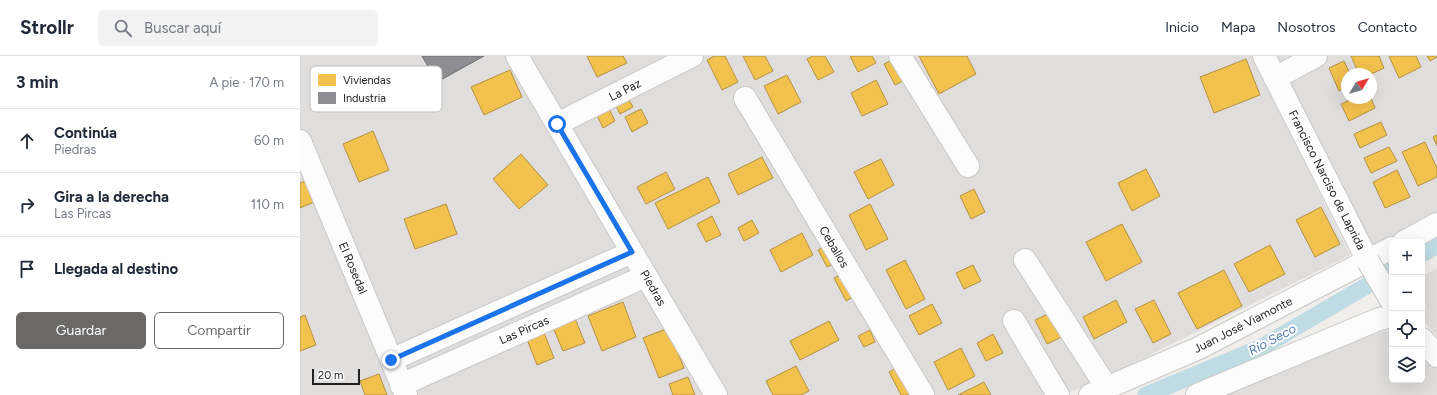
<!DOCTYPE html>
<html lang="es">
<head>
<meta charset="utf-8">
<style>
  :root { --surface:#fff; --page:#f2f2f3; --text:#1f2937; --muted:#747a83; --line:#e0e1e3; --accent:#6a6968 }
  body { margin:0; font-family:Figtree,sans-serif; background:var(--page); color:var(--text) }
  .controls { position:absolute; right:12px; bottom:12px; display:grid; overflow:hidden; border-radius:6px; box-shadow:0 4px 16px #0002 }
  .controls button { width:36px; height:36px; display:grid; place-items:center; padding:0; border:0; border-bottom:1px solid var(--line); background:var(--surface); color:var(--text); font:20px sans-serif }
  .compass { position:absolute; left:1041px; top:12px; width:36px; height:36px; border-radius:50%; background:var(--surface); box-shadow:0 4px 16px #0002; rotate:52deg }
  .scale { position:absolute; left:12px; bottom:10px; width:48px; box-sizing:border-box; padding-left:4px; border:2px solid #222; border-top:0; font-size:11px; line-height:14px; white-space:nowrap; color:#222; -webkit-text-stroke:3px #fff; paint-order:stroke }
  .stop { position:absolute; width:12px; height:12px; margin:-9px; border:3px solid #1a73e8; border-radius:50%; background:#fff }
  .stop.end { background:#1a73e8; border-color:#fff; box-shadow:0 1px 4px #0008 }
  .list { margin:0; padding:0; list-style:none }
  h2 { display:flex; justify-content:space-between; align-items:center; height:52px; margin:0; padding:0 16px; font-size:17px }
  h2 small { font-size:13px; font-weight:400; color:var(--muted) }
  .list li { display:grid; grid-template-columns:26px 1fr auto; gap:12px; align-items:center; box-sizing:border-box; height:64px; padding:0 16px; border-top:1px solid var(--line) }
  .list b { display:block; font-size:15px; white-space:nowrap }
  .list p { margin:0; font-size:13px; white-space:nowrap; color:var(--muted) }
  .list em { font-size:13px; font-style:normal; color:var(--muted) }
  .actions { display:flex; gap:8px; padding:12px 16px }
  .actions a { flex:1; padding:9px 0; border:1px solid var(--accent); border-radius:6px; text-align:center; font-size:14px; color:var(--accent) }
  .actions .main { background:var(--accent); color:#fff }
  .icon { flex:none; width:22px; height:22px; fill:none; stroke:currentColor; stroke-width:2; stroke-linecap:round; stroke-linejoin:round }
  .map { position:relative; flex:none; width:1137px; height:339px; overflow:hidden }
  header { display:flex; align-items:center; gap:24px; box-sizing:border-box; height:56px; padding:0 20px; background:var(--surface); border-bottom:1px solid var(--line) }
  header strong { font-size:19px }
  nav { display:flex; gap:22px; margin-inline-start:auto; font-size:14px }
  .search { width:280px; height:36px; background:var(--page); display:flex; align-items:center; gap:10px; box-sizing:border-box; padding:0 14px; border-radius:6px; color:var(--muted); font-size:15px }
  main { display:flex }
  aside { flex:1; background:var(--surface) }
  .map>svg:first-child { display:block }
</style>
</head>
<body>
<header>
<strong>Strollr</strong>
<div class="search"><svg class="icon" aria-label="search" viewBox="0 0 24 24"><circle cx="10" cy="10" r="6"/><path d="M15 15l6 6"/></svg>Buscar aquí</div>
<nav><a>Inicio</a><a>Mapa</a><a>Nosotros</a><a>Contacto</a></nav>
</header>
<main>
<aside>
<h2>3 min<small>A pie · 170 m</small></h2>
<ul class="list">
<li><svg class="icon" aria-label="ahead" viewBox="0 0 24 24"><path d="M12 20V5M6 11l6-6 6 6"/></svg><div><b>Continúa</b><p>Piedras</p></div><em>60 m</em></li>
<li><svg class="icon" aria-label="right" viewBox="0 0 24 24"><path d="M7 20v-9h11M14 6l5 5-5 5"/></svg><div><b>Gira a la derecha</b><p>Las Pircas</p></div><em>110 m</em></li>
<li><svg class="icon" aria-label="arrive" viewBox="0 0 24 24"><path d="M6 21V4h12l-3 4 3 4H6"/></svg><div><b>Llegada al destino</b></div></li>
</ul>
<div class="actions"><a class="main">Guardar</a><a>Compartir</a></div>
</aside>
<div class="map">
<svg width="1137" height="339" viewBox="0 0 1137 339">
  <rect width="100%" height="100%" fill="#f0eeeb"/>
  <g fill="#dfdedc" fill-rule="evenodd">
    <polygon points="0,0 952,0 1050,199 812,318 764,339 0,339"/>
    <path d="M977 0H1137V158L1071 193ZM1047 18H1071V42H1047Z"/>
    <polygon points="1137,212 1137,280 1122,263 1122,221"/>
    <polygon points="1091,274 1092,275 1092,324 1122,324 1122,291 1137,308 1137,339 923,339 1066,278"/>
  </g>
  <g fill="#f2c14e" stroke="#b49141">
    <polygon points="287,0 323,0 327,7 297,21"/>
    <polygon points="414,0 425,0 438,26 422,34 407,4"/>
    <polygon points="443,0 465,0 473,15 455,24"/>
    <polygon points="513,0 525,0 534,16 518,24 507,3"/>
    <polygon points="550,0 572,0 576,7 558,16"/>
    <polygon points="619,0 667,0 676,18 639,38"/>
    <polygon points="1051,0 1079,0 1084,12 1071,18 1059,18"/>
    <polygon points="1089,0 1116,0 1121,11 1099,22"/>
    <polygon points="1127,0 1137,0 1137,1 1130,5"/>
    <polygon points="598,1 609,22 595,29 584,8"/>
    <polygon points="946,3 960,39 914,57 900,21"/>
    <polygon points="1044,5 1050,18 1047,18 1047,31 1039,35 1029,12"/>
    <polygon points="210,14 222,41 184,59 171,31"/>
    <polygon points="487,19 501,46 478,58 464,30"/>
    <polygon points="576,24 588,48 562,60 551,37"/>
    <polygon points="327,40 333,51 320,58 314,46"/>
    <polygon points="1054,42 1071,42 1075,52 1049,65 1041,48"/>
    <polygon points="307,49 315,65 303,72 295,55"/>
    <polygon points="341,53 348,67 332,76 325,61"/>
    <polygon points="1081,66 1087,79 1060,92 1054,78"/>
    <polygon points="73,75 89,114 59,126 43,88"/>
    <polygon points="1137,79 1137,90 1133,81"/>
    <polygon points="1125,86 1137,112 1137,121 1118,130 1102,96"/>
    <polygon points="1089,91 1097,105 1071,117 1064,102"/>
    <polygon points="221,98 248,129 219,153 193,123"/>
    <polygon points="462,101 473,122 438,139 428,118"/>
    <polygon points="581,103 594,129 568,143 554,116"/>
    <polygon points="846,113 860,140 832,155 818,127"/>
    <polygon points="1097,114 1110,141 1085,152 1073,126"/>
    <polygon points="366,116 375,133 346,148 337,131"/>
    <polygon points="408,121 420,146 368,173 355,147"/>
    <polygon points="11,123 19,144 0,152 0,127"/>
    <polygon points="674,133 685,156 671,163 660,140"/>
    <polygon points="146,148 157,178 115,193 104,163"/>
    <polygon points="570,148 588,183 566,194 549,159"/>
    <polygon points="1021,151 1040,188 1015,201 996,164"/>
    <polygon points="412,160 421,179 406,186 397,168"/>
    <polygon points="452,164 459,177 444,185 438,172"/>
    <polygon points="822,168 842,206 806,225 786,186"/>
    <polygon points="502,177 513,199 481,216 470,194"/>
    <polygon points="529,188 538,206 527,211 518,194"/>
    <polygon points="970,189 985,218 949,236 934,208"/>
    <polygon points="605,204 625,243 606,253 586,214"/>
    <polygon points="673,209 681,225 664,233 656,217"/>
    <polygon points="924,214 942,250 897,273 878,237"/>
    <polygon points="547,216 558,238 546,245 534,222"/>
    <polygon points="816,244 827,266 794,283 783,261"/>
    <polygon points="854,244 871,278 853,287 835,253"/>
    <polygon points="323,246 336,281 302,295 288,260"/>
    <polygon points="632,248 642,267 619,279 609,260"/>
    <polygon points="756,254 768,278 747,288 735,264"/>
    <polygon points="5,259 16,289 0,295 0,261"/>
    <polygon points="274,260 285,287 263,295 252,269"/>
    <polygon points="529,265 539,284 500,304 490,285"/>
    <polygon points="368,272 384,312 359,322 343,282"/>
    <polygon points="243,274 254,302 237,309 226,281"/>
    <polygon points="570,274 575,286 564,291 558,280"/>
    <polygon points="693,278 703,297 686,305 677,287"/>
    <polygon points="661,292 675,320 648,334 634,306"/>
    <polygon points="602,309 615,335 607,339 601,339 589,316"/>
    <polygon points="496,310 509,335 501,339 473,339 466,325"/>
    <polygon points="79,318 87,339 65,339 60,325"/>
    <polygon points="388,321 395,339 373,339 369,328"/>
    <polygon points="684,326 691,339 658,339"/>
  </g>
  <polygon fill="#8d8d92" stroke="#6d6d70" points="122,0 184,0 137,26"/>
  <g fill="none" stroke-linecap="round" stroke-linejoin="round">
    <g stroke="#bfdbe3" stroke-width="17">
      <polyline points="1122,198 1137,189"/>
      <polyline points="846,339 960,292 1092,215"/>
    </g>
    <defs>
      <g id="minor">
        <polyline points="217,0 416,339"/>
        <polyline points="600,0 668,110"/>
        <polyline points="964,0 1068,205"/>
        <polyline points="975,22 1016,0"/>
        <polyline points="445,42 623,339"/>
        <polyline points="257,68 392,0"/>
        <polyline points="0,85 106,339"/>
        <polyline points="1104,186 1137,168"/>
        <polyline points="725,204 807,332"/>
        <polyline points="714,265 758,339"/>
        <polyline points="1122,283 1137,300"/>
        <polyline points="91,304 332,196"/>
        <polyline points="101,329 346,220"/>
        <polyline points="790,339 899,292 1092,192"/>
        <polyline points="897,339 1079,263 1092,260"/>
      </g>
    </defs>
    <use href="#minor" stroke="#c9c8c7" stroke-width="24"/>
    <use href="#minor" stroke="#fdfcfc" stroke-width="22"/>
    <defs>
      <polyline id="minor-bridge" points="1068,205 1092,246"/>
    </defs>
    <use href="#minor-bridge" stroke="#c9c8c7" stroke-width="24" stroke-linecap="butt"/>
    <use href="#minor-bridge" stroke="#fdfcfc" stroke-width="22"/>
  </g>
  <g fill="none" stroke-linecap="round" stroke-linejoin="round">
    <polyline stroke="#1a73e8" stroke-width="5" points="91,304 332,196 257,68"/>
  </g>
  <g text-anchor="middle" stroke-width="4" stroke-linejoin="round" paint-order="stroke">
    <g font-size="12" fill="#222" stroke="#fff">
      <text transform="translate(325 34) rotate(-27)" y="4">La Paz</text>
      <text transform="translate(1027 124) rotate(63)" y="4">Francisco Narciso de Laprida</text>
      <text transform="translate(534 191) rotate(59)" y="4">Ceballos</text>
      <text transform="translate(53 212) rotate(67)" y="4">El Rosedal</text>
      <text transform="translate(353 232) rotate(60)" y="4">Piedras</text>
      <text transform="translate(943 269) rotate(-27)" y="4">Juan José Viamonte</text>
      <text transform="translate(224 274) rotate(-24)" y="4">Las Pircas</text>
    </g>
    <g font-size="13" font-style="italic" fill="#4a7aab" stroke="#fff">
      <text transform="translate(972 283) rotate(-28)" y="5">Río Seco</text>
    </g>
  </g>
  <rect x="10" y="10" width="132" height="46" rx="6" fill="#fff" stroke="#bdbdbd" stroke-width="1"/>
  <rect x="18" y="18" width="18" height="12" fill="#f2c14e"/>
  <rect x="18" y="36" width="18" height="12" fill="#8d8d92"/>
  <g font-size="11" fill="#222">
    <text x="43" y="28">Viviendas</text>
    <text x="43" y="46">Industria</text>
  </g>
</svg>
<div class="controls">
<button>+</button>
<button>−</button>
<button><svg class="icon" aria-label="locate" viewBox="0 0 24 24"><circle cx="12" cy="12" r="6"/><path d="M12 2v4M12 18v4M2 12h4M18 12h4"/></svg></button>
<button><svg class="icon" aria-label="layers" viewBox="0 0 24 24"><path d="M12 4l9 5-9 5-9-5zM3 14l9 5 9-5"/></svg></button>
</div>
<svg class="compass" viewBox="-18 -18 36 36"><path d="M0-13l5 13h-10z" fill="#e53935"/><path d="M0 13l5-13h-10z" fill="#747a83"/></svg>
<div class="scale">20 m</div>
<div class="stop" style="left:257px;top:68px"></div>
<div class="stop end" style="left:91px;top:304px"></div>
</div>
</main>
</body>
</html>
